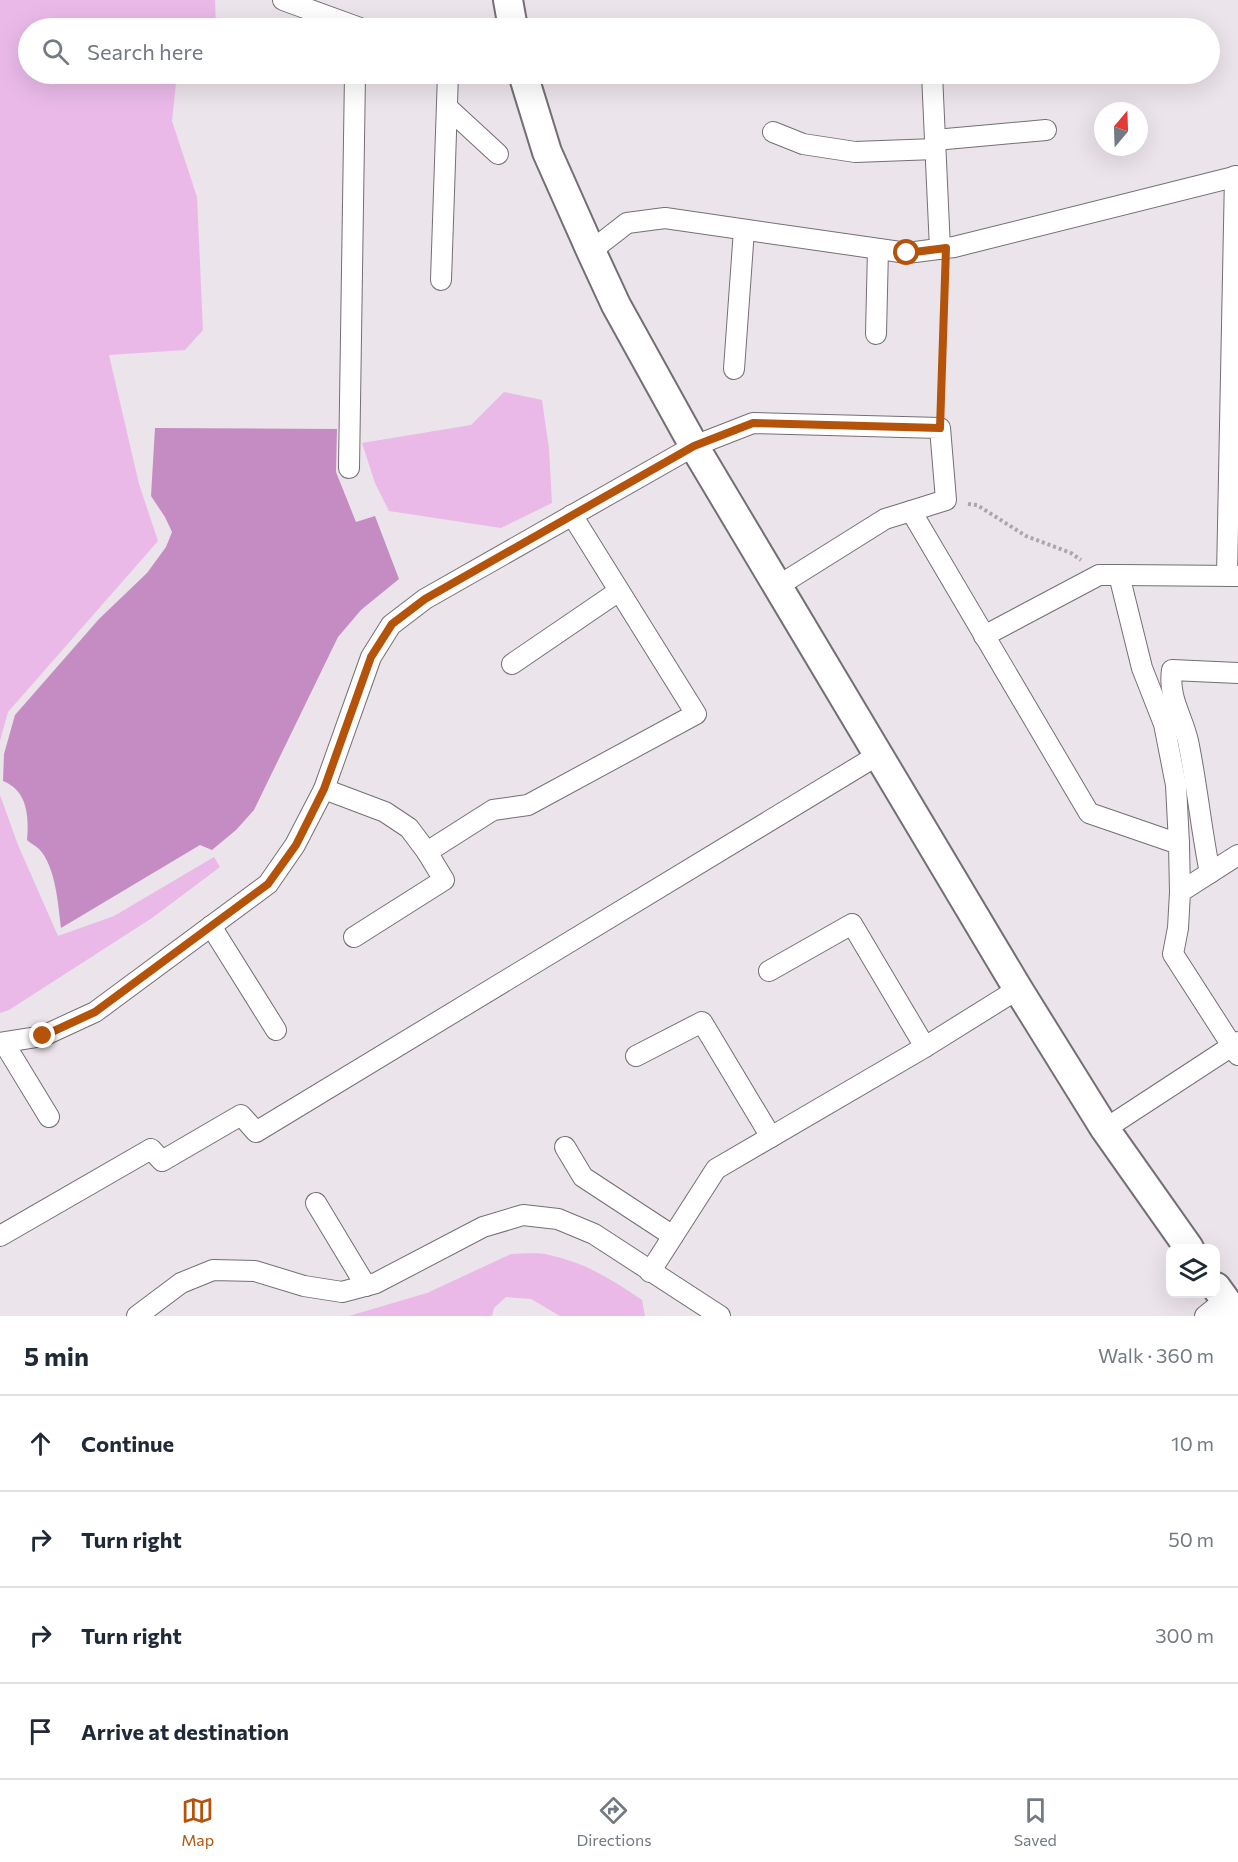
<!DOCTYPE html>
<html lang="en">
<head>
<meta charset="utf-8">
<style>
  :root { --surface:#fff; --page:#f2f2f3; --text:#1f2937; --muted:#747a83; --line:#e0e1e3; --accent:#b45309 }
  body { margin:0; font-family:Commissioner,sans-serif; background:var(--page); color:var(--text) }
  .controls { position:absolute; right:18px; bottom:18px; display:grid; overflow:hidden; border-radius:12px; box-shadow:0 6px 24px #0002 }
  .controls button { width:54px; height:54px; display:grid; place-items:center; padding:0; border:0; border-bottom:2px solid var(--line); background:var(--surface); color:var(--text); font:30px sans-serif }
  .compass { position:absolute; left:1094px; top:102px; width:54px; height:54px; border-radius:50%; background:var(--surface); box-shadow:0 6px 24px #0002; rotate:19deg }
  .stop { position:absolute; width:18px; height:18px; margin:-14px; border:4px solid #b45309; border-radius:50%; background:#fff }
  .stop.end { background:#b45309; border-color:#fff; box-shadow:0 2px 6px #0008 }
  .list { margin:0; padding:0; list-style:none }
  h2 { display:flex; justify-content:space-between; align-items:center; height:78px; margin:0; padding:0 24px; font-size:26px }
  h2 small { font-size:20px; font-weight:400; color:var(--muted) }
  .list li { display:grid; grid-template-columns:39px 1fr auto; gap:18px; align-items:center; box-sizing:border-box; height:96px; padding:0 24px; border-top:2px solid var(--line) }
  .list b { display:block; font-size:22px; white-space:nowrap }
  .list em { font-size:20px; font-style:normal; color:var(--muted) }
  .icon { flex:none; width:33px; height:33px; fill:none; stroke:currentColor; stroke-width:2; stroke-linecap:round; stroke-linejoin:round }
  .map { position:relative; flex:none; width:1238px; height:1316px; overflow:hidden }
  .search { position:absolute; background:var(--surface); box-shadow:0 6px 24px #0002; left:18px; right:18px; top:18px; height:66px; display:flex; align-items:center; gap:15px; box-sizing:border-box; padding:0 21px; border-radius:33px; color:var(--muted); font-size:22px }
  .sheet { height:462px; background:var(--surface) }
  nav { display:flex; justify-content:space-around; align-items:center; box-sizing:border-box; height:84px; border-top:2px solid var(--line); background:var(--surface); font-size:16px; color:var(--muted) }
  nav a { display:grid; justify-items:center; gap:3px }
  nav .on { color:var(--accent) }
  .map>svg:first-child { display:block }
</style>
</head>
<body>
<div class="map">
<svg width="1238" height="1316" viewBox="0 0 1238 1316">
  <rect width="100%" height="100%" fill="#ebe4ea"/>
  <g fill="#eab9e8">
    <polygon points="0,0 215,0 216,28 28,28 28,74 218,74 219,83 176,83 172,121 197,197 203,330 185,350 109,355 139,484 158,541 8,712 0,741"/>
    <polygon points="504,392 542,400 549,449 552,503 501,528 389,511 375,483 362,443 471,425"/>
    <polygon points="0,795 18,845 58,936 114,916 214,857 220,867 152,918 9,1010 0,1013"/>
    <path d="M511 1254C524 1254 537 1252 549 1255 584 1262 613 1280 642 1300L645 1316H560L531 1299 506 1297 494 1308 492 1316H349L427 1293Z"/>
  </g>
  <path fill="#c58cc4" d="M155 428 337 429 336 472 356 522 375 516 399 579 361 610 338 637 254 810 236 830 212 850 200 845 61 928C58 905 56 867 39 849 36 846 30 843 27 840 29 817 28 791 3 781L4 754 15 715 99 619 147 573 166 547 172 532 165 517 151 496Z"/>
  <g fill="none" stroke-linecap="round" stroke-linejoin="round">
    <defs>
      <g id="street">
        <polyline points="283,0 360,28"/>
        <polyline points="932,74 940,249"/>
        <polyline points="447,107 498,154"/>
        <polyline points="773,132 803,144 855,152 935,149"/>
        <polyline points="935,140 1046,130"/>
        <polyline points="591,251 627,223 665,218 907,253 954,247 1238,176"/>
        <polyline points="441,280 448,74"/>
        <polyline points="876,334 878,249"/>
        <polyline points="734,369 744,230"/>
        <polyline points="349,468 355,74"/>
        <polyline points="1119,575 1238,576"/>
        <polyline points="1227,576 1235,176"/>
        <polyline points="778,586 885,519 911,511 1089,813 1179,844 1180,892"/>
        <polyline points="984,636 1099,575 1119,575 1142,668 1164,724 1176,785 1179,844"/>
        <polyline points="512,664 619,591"/>
        <polyline points="324,789 385,812 409,828 427,852"/>
        <polyline points="1238,855 1180,892 1178,928 1173,954 1238,1055"/>
        <path d="M1210 873C1201 829 1197 784 1188 741 1182 715 1168 698 1172 670L1238 673"/>
        <polyline points="211,926 276,1030"/>
        <polyline points="354,937 444,880 427,852 493,810 528,805 696,714 572,515"/>
        <polyline points="769,971 852,924 925,1047"/>
        <polyline points="0,1043 43,1036 95,1012 268,884 295,845 324,789 371,657 391,625 425,599 694,446 753,423 940,428 946,500 911,511"/>
        <polyline points="4,1043 49,1117"/>
        <polyline points="636,1056 702,1022 771,1137"/>
        <polyline points="1105,1129 1238,1042"/>
        <polyline points="565,1147 583,1177 673,1236"/>
        <polyline points="316,1203 366,1286"/>
        <polyline points="0,1236 151,1149 162,1161 241,1115 256,1132 878,755"/>
        <polyline points="650,1272 716,1169 925,1047 1018,989"/>
        <polyline points="137,1316 181,1283 213,1270 255,1271 304,1286 342,1292 376,1283 483,1227 523,1215 558,1219 594,1234 720,1316"/>
        <polyline points="1205,1316 1225,1300"/>
      </g>
      <g id="secondary">
        <polyline points="508,0 513,28"/>
        <polyline points="523,74 547,152 591,251 616,305 694,446 1018,989 1105,1129 1189,1248"/>
        <polyline points="1216,1287 1237,1316"/>
      </g>
    </defs>
    <use href="#street" stroke="#756f75" stroke-width="22"/>
    <use href="#secondary" stroke="#756f75" stroke-width="32"/>
    <g stroke="#aca6ab" stroke-width="4" stroke-dasharray="3 3" stroke-linecap="butt">
      <polyline points="940,406 945,270"/>
      <polyline points="968,504 977,505 1026,536 1071,553 1081,560"/>
    </g>
    <use href="#street" stroke="#fff" stroke-width="20"/>
    <use href="#secondary" stroke="#fff" stroke-width="28"/>
  </g>
  <g fill="none" stroke-linecap="round" stroke-linejoin="round">
    <polyline stroke="#b45309" stroke-width="8" points="43,1036 95,1012 268,884 296,845 324,789 371,657 392,624 425,599 694,446 753,423 940,428 946,248 907,253"/>
  </g>
</svg>
<div class="controls">
<button><svg class="icon" aria-label="layers" viewBox="0 0 24 24"><path d="M12 4l9 5-9 5-9-5zM3 14l9 5 9-5"/></svg></button>
</div>
<svg class="compass" viewBox="-18 -18 36 36"><path d="M0-13l5 13h-10z" fill="#e53935"/><path d="M0 13l5-13h-10z" fill="#747a83"/></svg>
<div class="stop" style="left:907px;top:253px"></div>
<div class="stop end" style="left:43px;top:1036px"></div>
<div class="search"><svg class="icon" aria-label="search" viewBox="0 0 24 24"><circle cx="10" cy="10" r="6"/><path d="M15 15l6 6"/></svg>Search here</div>
</div>
<section class="sheet">
<h2>5 min<small>Walk · 360 m</small></h2>
<ul class="list">
<li><svg class="icon" aria-label="ahead" viewBox="0 0 24 24"><path d="M12 20V5M6 11l6-6 6 6"/></svg><div><b>Continue</b></div><em>10 m</em></li>
<li><svg class="icon" aria-label="right" viewBox="0 0 24 24"><path d="M7 20v-9h11M14 6l5 5-5 5"/></svg><div><b>Turn right</b></div><em>50 m</em></li>
<li><svg class="icon" aria-label="right" viewBox="0 0 24 24"><path d="M7 20v-9h11M14 6l5 5-5 5"/></svg><div><b>Turn right</b></div><em>300 m</em></li>
<li><svg class="icon" aria-label="arrive" viewBox="0 0 24 24"><path d="M6 21V4h12l-3 4 3 4H6"/></svg><div><b>Arrive at destination</b></div></li>
</ul>
</section>
<nav>
<a class="on"><svg class="icon" aria-label="map" viewBox="0 0 24 24"><path d="M3 6l6-2 6 2 6-2v14l-6 2-6-2-6 2zM9 4v14M15 6v14"/></svg>Map</a>
<a><svg class="icon" aria-label="directions" viewBox="0 0 24 24"><path d="M12 3l9 9-9 9-9-9zM9 14v-3h6M13 9l2 2-2 2"/></svg>Directions</a>
<a><svg class="icon" aria-label="saved" viewBox="0 0 24 24"><path d="M7 4h10v16l-5-4-5 4z"/></svg>Saved</a>
</nav>
</body>
</html>
